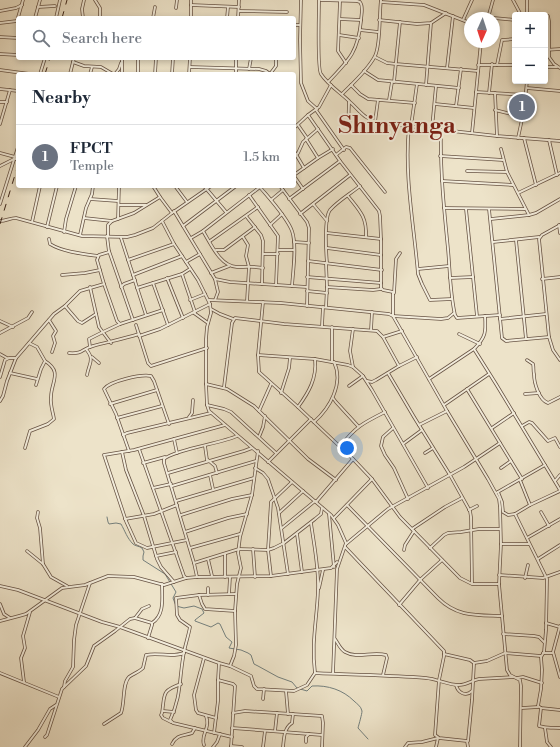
<!DOCTYPE html>
<html lang="en">
<head>
<meta charset="utf-8">
<style>
  :root { --surface:#fff; --page:#f6f6f7; --text:#1f2937; --muted:#747a83; --line:#e0e1e3; --accent:#8f2418 }
  body { margin:0; font-family:"Libre Bodoni",serif; background:var(--page); color:var(--text) }
  .controls { position:absolute; right:12px; top:12px; display:grid; overflow:hidden; border-radius:4px; box-shadow:0 2px 6px #0003 }
  .controls button { width:36px; height:36px; display:grid; place-items:center; padding:0; border:0; border-bottom:1px solid var(--line); background:var(--surface); color:var(--text); font:20px sans-serif }
  .compass { position:absolute; left:464px; top:12px; width:36px; height:36px; border-radius:50%; background:var(--surface); box-shadow:0 2px 6px #0003; rotate:183deg }
  .you { position:absolute; left:347px; top:448px; width:14px; height:14px; margin:-10px; border:3px solid #fff; border-radius:50%; background:#1a73e8; box-shadow:0 0 0 6px #1a73e833 }
  .badge { display:grid; place-items:center; width:26px; height:26px; border-radius:50%; background:var(--accent); color:#fff; font-size:13px; font-weight:700 }
  .pin { position:absolute; translate:-50% -50%; border:2px solid #fff; box-shadow:0 1px 4px #0006 }
  .list { margin:0; padding:0; list-style:none }
  h2 { display:flex; justify-content:space-between; align-items:center; height:52px; margin:0; padding:0 16px; font-size:17px }
  h2 small { font-size:13px; font-weight:400; color:var(--muted) }
  .list li { display:grid; grid-template-columns:26px 1fr auto; gap:12px; align-items:center; box-sizing:border-box; height:64px; padding:0 16px; border-top:1px solid var(--line) }
  .list b { display:block; font-size:15px; white-space:nowrap }
  .list p { margin:0; font-size:13px; white-space:nowrap; color:var(--muted) }
  .list em { font-size:13px; font-style:normal; color:var(--muted) }
  .icon { flex:none; width:22px; height:22px; fill:none; stroke:currentColor; stroke-width:2; stroke-linecap:round; stroke-linejoin:round }
  .map { position:relative; flex:none; width:560px; height:747px; overflow:hidden }
  .search { position:absolute; background:var(--surface); box-shadow:0 2px 6px #0003; left:16px; top:16px; width:280px; height:44px; display:flex; align-items:center; gap:10px; box-sizing:border-box; padding:0 14px; border-radius:4px; color:var(--muted); font-size:15px }
  .panel { position:absolute; background:var(--surface); box-shadow:0 2px 6px #0003; left:16px; top:72px; width:280px; height:116px; border-radius:4px }
  .map>svg:first-child { display:block }
</style>
</head>
<body>
<div class="map">
<svg width="560" height="747" viewBox="0 0 560 747">
  <rect width="100%" height="100%" fill="#ede3c9"/>
  <filter id="stains"><feTurbulence type="fractalNoise" baseFrequency=".005" numOctaves="4"/><feColorMatrix values="0 0 0 0 .2 0 0 0 0 .09 0 0 0 0 .02 0 0 0 .5 -.17"/></filter>
  <radialGradient id="worn" r=".72"><stop offset=".6" stop-color="#630" stop-opacity="0"/><stop offset="1" stop-color="#630" stop-opacity=".3"/></radialGradient>
  <g fill="none" stroke-linecap="round" stroke-linejoin="round">
    <path stroke="#747f7c" stroke-width="1" d="M107 517 108 522 109 524 116 523 121 524C125 531 127 538 133 544 135 546 139 546 142 548L144 552 143 556V560L165 574 176 592 173 598 176 606 184 608 194 606 202 609 204 613 195 620V621L211 627 218 623 220 624 226 637 232 642 229 648 241 650 248 653 251 655 254 664 258 666 278 677 292 682 297 688 307 691 312 686C328 685 343 690 354 701 357 704 361 706 362 711 362 714 359 724 358 728L368 739"/>
    <defs>
      <g id="street">
        <polyline points="95,0 100,8 100,18"/>
        <polyline points="301,0 300,40 301,83 308,101 317,109"/>
        <path d="M319 0C319 11 317 69 321 74 328 85 341 93 350 102 361 112 364 119 380 123L497 136 560 141"/>
        <path d="M321 0 357 1 360 2C364 7 361 15 361 21 358 52 349 60 328 82"/>
        <polyline points="513,0 521,15"/>
        <polyline points="340,1 338,51 346,63"/>
        <polyline points="381,2 424,5 470,23"/>
        <polyline points="191,5 239,7"/>
        <polyline points="38,7 55,6"/>
        <polyline points="176,8 177,0"/>
        <polyline points="0,11 16,8 22,5"/>
        <polyline points="239,11 287,12"/>
        <polyline points="527,15 527,0"/>
        <polyline points="539,15 542,15"/>
        <polyline points="545,15 548,16 549,21 549,57 554,64 560,68"/>
        <polyline points="35,18 40,0"/>
        <polyline points="56,18 60,0"/>
        <polyline points="83,18 82,9 84,0"/>
        <polyline points="153,18 155,7"/>
        <polyline points="191,18 191,0"/>
        <polyline points="227,18 228,7"/>
        <polyline points="238,18 239,0"/>
        <polyline points="488,18 493,0"/>
        <polyline points="494,18 515,20"/>
        <polyline points="340,19 361,20"/>
        <polyline points="379,20 417,24 431,23 446,13"/>
        <polyline points="463,20 472,0"/>
        <polyline points="17,21 23,0"/>
        <polyline points="0,23 17,21"/>
        <polyline points="294,25 300,25"/>
        <polyline points="360,30 378,32"/>
        <polyline points="339,35 359,38"/>
        <polyline points="0,37 18,38"/>
        <polyline points="545,50 560,49"/>
        <polyline points="0,54 18,55"/>
        <polyline points="375,57 387,63 396,64 478,71"/>
        <polyline points="73,62 84,66 101,67 113,74"/>
        <polyline points="478,65 515,65"/>
        <polyline points="497,65 502,40 515,39"/>
        <polyline points="190,67 259,69 266,71 270,74"/>
        <polyline points="545,67 557,67"/>
        <polyline points="447,68 453,16"/>
        <polyline points="249,69 251,58"/>
        <polyline points="0,70 30,74"/>
        <polyline points="364,71 378,80 459,88"/>
        <polyline points="40,74 45,58"/>
        <polyline points="70,74 74,58"/>
        <polyline points="90,74 92,67"/>
        <polyline points="115,74 119,69 121,63"/>
        <polyline points="122,74 122,58"/>
        <polyline points="138,74 138,58"/>
        <polyline points="155,74 156,58"/>
        <polyline points="172,74 173,58"/>
        <polyline points="189,74 190,58"/>
        <polyline points="236,74 236,58"/>
        <polyline points="270,74 276,66 276,58"/>
        <polyline points="394,82 400,22"/>
        <polyline points="351,85 360,94 368,99 415,103"/>
        <polyline points="426,85 431,23"/>
        <polyline points="527,88 560,91"/>
        <polyline points="0,89 18,91"/>
        <polyline points="476,92 526,95"/>
        <polyline points="489,93 492,64"/>
        <polyline points="495,93 497,136"/>
        <path d="M342 94C353 83 368 70 375 56 381 44 379 14 381 0"/>
        <polyline points="389,100 392,82"/>
        <polyline points="0,102 7,102"/>
        <path d="M349 102C349 112 346 125 356 132"/>
        <polyline points="435,104 474,108"/>
        <polyline points="456,106 461,69"/>
        <polyline points="316,110 344,150"/>
        <polyline points="495,110 523,117"/>
        <polyline points="308,115 340,161 379,211 380,216 381,239 381,288 383,290 393,292 393,315"/>
        <polyline points="375,122 378,100"/>
        <polyline points="0,124 10,90"/>
        <polyline points="298,125 307,138"/>
        <path d="M409 126C404 176 414 225 418 274L422 284 430 300 452 299"/>
        <polyline points="411,126 417,84"/>
        <polyline points="294,128 308,115 319,107 331,85"/>
        <polyline points="432,128 436,86"/>
        <path d="M441 130C440 170 444 209 448 249 450 271 450 293 455 315L457 318 500 315"/>
        <polyline points="472,133 481,42"/>
        <polyline points="518,138 524,110 527,81"/>
        <polyline points="524,138 536,185"/>
        <polyline points="306,139 318,158"/>
        <polyline points="549,140 557,175"/>
        <polyline points="501,149 507,172 529,215"/>
        <polyline points="294,151 304,168"/>
        <polyline points="0,153 15,157"/>
        <polyline points="336,155 346,147 350,148 385,192"/>
        <polyline points="440,156 503,160"/>
        <polyline points="294,157 298,153 303,142 318,129"/>
        <polyline points="0,166 14,159 18,159"/>
        <polyline points="467,171 507,172"/>
        <polyline points="294,175 318,158 333,149"/>
        <polyline points="294,176 303,189"/>
        <polyline points="442,181 513,185"/>
        <polyline points="153,186 160,197 172,213"/>
        <polyline points="175,186 187,202"/>
        <polyline points="204,186 226,212"/>
        <path d="M259 186C269 198 287 217 292 231 297 245 293 271 292 286"/>
        <polyline points="280,186 307,222 309,228 307,306"/>
        <polyline points="518,193 560,173"/>
        <polyline points="249,195 278,236 276,285"/>
        <path d="M348 196C360 211 367 217 366 237"/>
        <polyline points="90,199 118,201"/>
        <polyline points="289,199 340,161"/>
        <polyline points="271,200 283,190"/>
        <polyline points="0,204 18,147"/>
        <polyline points="313,204 327,221"/>
        <polyline points="119,205 146,205"/>
        <polyline points="444,208 525,209"/>
        <polyline points="466,209 477,316"/>
        <polyline points="489,209 502,338 506,341 549,337"/>
        <polyline points="174,211 215,279 230,282 307,287"/>
        <polyline points="300,214 350,175"/>
        <polyline points="246,216 261,235 263,241 262,284"/>
        <polyline points="84,218 112,221"/>
        <polyline points="118,219 119,186"/>
        <polyline points="491,219 529,215 536,213 560,199"/>
        <path d="M0 221C6 221 10 218 16 218L82 236 127 237 135 235 153 228 172 213 211 186"/>
        <polyline points="162,221 174,244 198,280 210,304 211,313 207,327 206,339 206,384 207,405 209,411 331,515 338,525 346,543 337,569 333,673"/>
        <polyline points="32,222 40,186"/>
        <polyline points="270,225 282,214"/>
        <polyline points="559,225 560,233"/>
        <polyline points="560,225 542,235 539,239 549,337 553,350 560,360"/>
        <polyline points="183,226 236,186"/>
        <polyline points="47,227 57,186"/>
        <path d="M203 231C211 244 220 266 237 267 245 267 255 266 263 268"/>
        <polyline points="64,232 66,219 76,186"/>
        <polyline points="327,233 381,239"/>
        <polyline points="80,235 86,208 92,194 93,186"/>
        <polyline points="108,236 108,225 112,221 134,213 160,197"/>
        <polyline points="243,237 248,245 246,256 249,267 247,301"/>
        <polyline points="121,238 146,315"/>
        <polyline points="191,238 203,231 260,187"/>
        <path d="M49 239 50 244C63 252 83 254 98 256"/>
        <polyline points="516,240 526,339"/>
        <polyline points="210,241 258,207"/>
        <polyline points="294,242 309,243"/>
        <polyline points="493,242 539,237"/>
        <polyline points="327,248 381,255"/>
        <polyline points="216,250 224,250 255,227"/>
        <polyline points="278,250 294,250"/>
        <polyline points="109,251 133,320"/>
        <polyline points="263,254 278,254"/>
        <polyline points="128,260 174,244"/>
        <polyline points="308,261 382,270"/>
        <polyline points="186,262 200,254"/>
        <path d="M327 263C326 252 324 218 330 210 338 201 350 194 360 186"/>
        <polyline points="418,269 449,266"/>
        <polyline points="211,273 229,266"/>
        <polyline points="182,274 195,312"/>
        <polyline points="62,275 85,273 100,270"/>
        <polyline points="133,275 182,256"/>
        <polyline points="307,277 381,283"/>
        <polyline points="167,278 183,318"/>
        <polyline points="450,278 473,277"/>
        <polyline points="215,279 218,292 215,300"/>
        <polyline points="542,279 560,277"/>
        <polyline points="153,283 168,325"/>
        <polyline points="104,284 117,321 120,324"/>
        <polyline points="90,287 99,327 111,343"/>
        <polyline points="121,287 124,284 135,280"/>
        <polyline points="327,287 373,290 381,289"/>
        <polyline points="137,288 182,274 190,269"/>
        <polyline points="307,291 327,293"/>
        <polyline points="394,293 396,259 400,253"/>
        <polyline points="190,300 205,294"/>
        <polyline points="209,300 281,303 389,314 393,316 447,411 488,479 499,499 500,507 501,544 499,584 507,670 510,675 520,680 521,686 520,747"/>
        <polyline points="263,302 258,355 259,372 298,407 353,459 372,479 400,517 460,578 472,584 499,584"/>
        <polyline points="65,306 78,321 82,323 96,314"/>
        <polyline points="326,307 327,287 326,263"/>
        <polyline points="211,309 220,314 233,319"/>
        <polyline points="194,313 208,323"/>
        <polyline points="393,316 441,319 448,318 454,313"/>
        <polyline points="500,319 546,314"/>
        <polyline points="49,320 56,331 53,336 55,343 52,352"/>
        <polyline points="0,321 13,327"/>
        <polyline points="136,325 148,363 151,366 207,348"/>
        <polyline points="322,326 323,307"/>
        <polyline points="332,327 332,362"/>
        <polyline points="353,329 350,351 353,367"/>
        <polyline points="371,330 372,312"/>
        <polyline points="103,332 120,324 163,310"/>
        <polyline points="0,333 28,318 32,312"/>
        <polyline points="459,334 480,344"/>
        <polyline points="139,336 160,329 210,304"/>
        <polyline points="383,337 402,331"/>
        <polyline points="29,343 37,347 45,361 41,369 36,385"/>
        <polyline points="90,347 89,339 103,332"/>
        <path d="M86 349C95 360 89 363 87 375"/>
        <polyline points="474,349 496,384 560,490"/>
        <path d="M69 353C84 354 81 349 93 346 108 342 123 339 139 334"/>
        <polyline points="0,354 7,358"/>
        <polyline points="258,355 315,359 348,365 353,367 363,376 372,390 428,488"/>
        <polyline points="92,357 99,363"/>
        <path d="M527 360 533 364C534 368 533 371 534 374 534 383 539 400 548 403L560 397"/>
        <polyline points="10,373 37,379"/>
        <polyline points="388,373 414,417 450,475 470,511 471,517 472,583"/>
        <polyline points="0,377 5,360 9,358 16,358 54,314 65,306 80,291 104,284 97,260 99,255 109,252 107,236"/>
        <path d="M429 379 474 349C486 337 486 332 485 316"/>
        <polyline points="367,381 372,382 376,380 399,366 417,357"/>
        <polyline points="206,384 227,389 254,406 308,459 336,480"/>
        <polyline points="349,386 363,376"/>
        <polyline points="224,387 232,323 235,318 284,324 377,331 383,337 399,366"/>
        <polyline points="467,389 522,479"/>
        <polyline points="281,393 289,368 290,358"/>
        <polyline points="525,394 539,393"/>
        <polyline points="333,398 336,402 358,426"/>
        <polyline points="0,401 3,396 7,381 16,358"/>
        <polyline points="110,404 157,390"/>
        <polyline points="207,405 224,409 231,412 276,453"/>
        <polyline points="444,405 489,374"/>
        <path d="M298 407C309 392 317 378 315 359"/>
        <polyline points="259,411 271,384"/>
        <polyline points="189,417 192,413 193,400"/>
        <polyline points="117,418 162,406"/>
        <path d="M314 422C330 408 344 383 334 362"/>
        <polyline points="419,425 447,411"/>
        <polyline points="522,426 529,422 532,423 548,441 555,438 560,447"/>
        <polyline points="393,428 383,437 381,446 385,455 394,468 408,499"/>
        <polyline points="492,428 514,413"/>
        <polyline points="123,435 127,433 211,413"/>
        <path d="M237 436C222 443 174 450 164 459V463L194 563 197 577 271 576 331 568 337 562"/>
        <polyline points="259,437 263,427 265,416"/>
        <polyline points="174,439 177,453"/>
        <polyline points="403,444 422,430"/>
        <polyline points="205,446 207,460"/>
        <path d="M340 447C355 427 363 423 385 412"/>
        <path d="M25 448 30 431 48 424 54 419C53 412 50 405 51 397 51 382 63 372 45 361"/>
        <polyline points="139,449 184,576 186,578 197,577"/>
        <path d="M129 451 116 414 104 389C110 381 141 374 151 376L154 381 169 424"/>
        <polyline points="122,452 126,470 144,516 157,559 161,567 174,582"/>
        <polyline points="425,453 433,448"/>
        <polyline points="208,460 215,466 217,473"/>
        <polyline points="268,462 311,419"/>
        <polyline points="143,463 165,457"/>
        <polyline points="255,468 263,473 268,479 278,508 288,574"/>
        <polyline points="501,468 511,461"/>
        <polyline points="168,473 244,451 252,448"/>
        <polyline points="210,475 213,489"/>
        <polyline points="520,480 530,505"/>
        <polyline points="555,481 560,475"/>
        <polyline points="172,486 256,461"/>
        <polyline points="153,488 171,484"/>
        <polyline points="560,491 530,505 515,514 547,579 546,630 544,652 541,657 542,670 541,689 538,706 541,708 560,710"/>
        <polyline points="498,492 502,502 503,512 508,515 515,514"/>
        <polyline points="496,493 545,465"/>
        <polyline points="176,501 254,478"/>
        <polyline points="316,502 353,459"/>
        <path d="M347 505 438 598C457 617 476 615 502 616"/>
        <polyline points="469,510 477,506"/>
        <polyline points="38,512 37,518 40,528 43,564"/>
        <polyline points="541,512 549,526"/>
        <polyline points="279,513 303,491"/>
        <polyline points="329,514 334,567"/>
        <polyline points="181,515 232,499 252,495"/>
        <polyline points="334,518 372,479"/>
        <polyline points="125,519 154,514 177,505"/>
        <path d="M311 523C314 545 319 568 318 590 317 619 311 643 315 673"/>
        <polyline points="282,528 315,501"/>
        <polyline points="412,529 445,507 462,498"/>
        <polyline points="185,532 228,518 247,514"/>
        <polyline points="297,534 302,572"/>
        <polyline points="527,538 560,519"/>
        <polyline points="187,540 147,548 136,543 126,521 104,455 134,450 225,425"/>
        <polyline points="346,544 388,509 464,467 500,443"/>
        <polyline points="501,544 529,544"/>
        <polyline points="345,547 444,651 444,656 439,680 435,735 439,738 467,741 468,747"/>
        <polyline points="190,548 240,534"/>
        <polyline points="430,548 444,535 448,533 461,532 479,529 500,529"/>
        <polyline points="253,549 255,577"/>
        <polyline points="404,550 405,545 414,531"/>
        <polyline points="27,551 43,564 51,577 67,586"/>
        <polyline points="225,554 225,577"/>
        <polyline points="156,556 176,552"/>
        <polyline points="208,559 212,576"/>
        <polyline points="538,559 560,545"/>
        <polyline points="194,563 239,549 268,550 274,548 284,543 315,519 321,514 322,508"/>
        <polyline points="499,575 543,578 560,572"/>
        <polyline points="271,576 268,550 271,502 292,482"/>
        <polyline points="525,578 528,565"/>
        <path d="M0 586 18 590 102 622 120 627 219 663 230 666 251 676 254 686 257 689 294 691 307 685 315 673C352 675 389 675 426 678 437 679 448 685 459 685 467 685 472 680 479 679L513 677"/>
        <polyline points="319,588 323,570"/>
        <polyline points="229,594 230,577"/>
        <polyline points="199,595 202,604 205,609 235,611"/>
        <polyline points="208,595 208,588"/>
        <polyline points="0,604 4,614 10,618"/>
        <polyline points="399,605 421,579 442,560"/>
        <polyline points="135,618 142,609 149,606"/>
        <polyline points="0,621 19,616 26,614 62,588 85,585 108,576 134,577 164,585 186,578"/>
        <path d="M152 623C165 615 162 598 162 584"/>
        <polyline points="546,623 560,627"/>
        <polyline points="560,626 553,652 560,677"/>
        <polyline points="503,634 534,636 539,637 544,642"/>
        <path d="M335 639C338 643 340 649 345 652 357 659 373 651 386 655L387 658 383 675"/>
        <polyline points="543,653 553,653"/>
        <polyline points="444,654 470,660 474,663 472,700 468,741"/>
        <polyline points="204,658 194,695 196,710 198,713 216,718"/>
        <polyline points="219,663 218,680 233,684 235,686 231,747"/>
        <polyline points="474,663 487,661 505,653 541,656"/>
        <polyline points="230,666 234,656 236,645 235,611 237,584 241,568 238,553 240,537 252,495 258,451"/>
        <polyline points="0,673 59,697"/>
        <polyline points="517,678 523,677 542,683"/>
        <polyline points="24,682 21,658 25,648 23,636 30,612"/>
        <path d="M456 685C458 693 466 697 472 691"/>
        <polyline points="64,687 65,681 73,667 74,640 76,625 90,583"/>
        <polyline points="286,691 288,714"/>
        <polyline points="263,699 264,689"/>
        <polyline points="522,708 538,707"/>
        <path d="M541 708 539 726C549 729 550 727 560 728"/>
        <polyline points="163,711 174,712"/>
        <polyline points="233,713 245,711 322,716 323,723 322,747"/>
        <path d="M171 722 163 718 161 715 162 713C165 694 161 691 181 684"/>
        <path d="M104 724 121 713C125 703 122 684 129 677 133 674 139 672 143 668L146 655C159 652 171 658 184 653"/>
        <polyline points="232,728 322,735"/>
        <polyline points="545,728 547,742 551,747"/>
        <polyline points="275,731 277,713"/>
        <polyline points="214,733 218,701 218,680"/>
        <polyline points="45,737 47,735 62,689 86,666 94,646 115,631 130,619 135,618 152,623 152,625 148,638"/>
        <path d="M232 737 173 723 170 720C181 697 179 682 183 658 184 648 188 638 190 627L180 620 177 615 176 598 199 595 236 594"/>
        <polyline points="306,742 306,737 309,734"/>
        <path d="M172 744C177 734 184 736 192 733L195 728"/>
        <path d="M204 745C200 735 211 728 206 716"/>
        <polyline points="231,746 242,747"/>
        <polyline points="25,747 38,730 50,709 56,705"/>
        <polyline points="213,747 217,742 220,734"/>
        <polyline points="263,747 265,731"/>
        <path d="M283 747C284 738 284 728 292 723L293 714"/>
        <polyline points="405,747 408,743 422,742 438,738 436,747"/>
      </g>
    </defs>
    <use href="#street" stroke="#675344" stroke-width="3.5"/>
    <use href="#street" stroke="#f3eddc" stroke-width="2"/>
    <g stroke="#3a2318" stroke-width="1" stroke-dasharray="7 7" stroke-linecap="butt">
      <polyline points="62,18 67,0"/>
      <polyline points="45,74 50,58"/>
      <polyline points="0,224 18,165"/>
    </g>
  </g>
  <g text-anchor="middle" stroke-width="4" stroke-linejoin="round" paint-order="stroke">
    <g font-size="24" font-weight="bold" fill="#7a1f14" stroke="#f3eddc">
      <text x="397" y="133">Shinyanga</text>
    </g>
  </g>
  <rect width="100%" height="100%" filter="url(#stains)"/>
  <rect width="100%" height="100%" fill="url(#worn)"/>
</svg>
<div class="controls">
<button>+</button>
<button>−</button>
</div>
<svg class="compass" viewBox="-18 -18 36 36"><path d="M0-13l5 13h-10z" fill="#e53935"/><path d="M0 13l5-13h-10z" fill="#747a83"/></svg>
<div class="you"></div>
<div class="pin badge" style="left:522px;top:107px;background:#6b7280">1</div>
<div class="search"><svg class="icon" aria-label="search" viewBox="0 0 24 24"><circle cx="10" cy="10" r="6"/><path d="M15 15l6 6"/></svg>Search here</div>
<section class="panel">
<h2>Nearby<small></small></h2>
<ul class="list">
<li><span class="badge" style="background:#6b7280">1</span><div><b>FPCT</b><p>Temple</p></div><em>1.5 km</em></li>
</ul>
</section>
</div>
</body>
</html>
